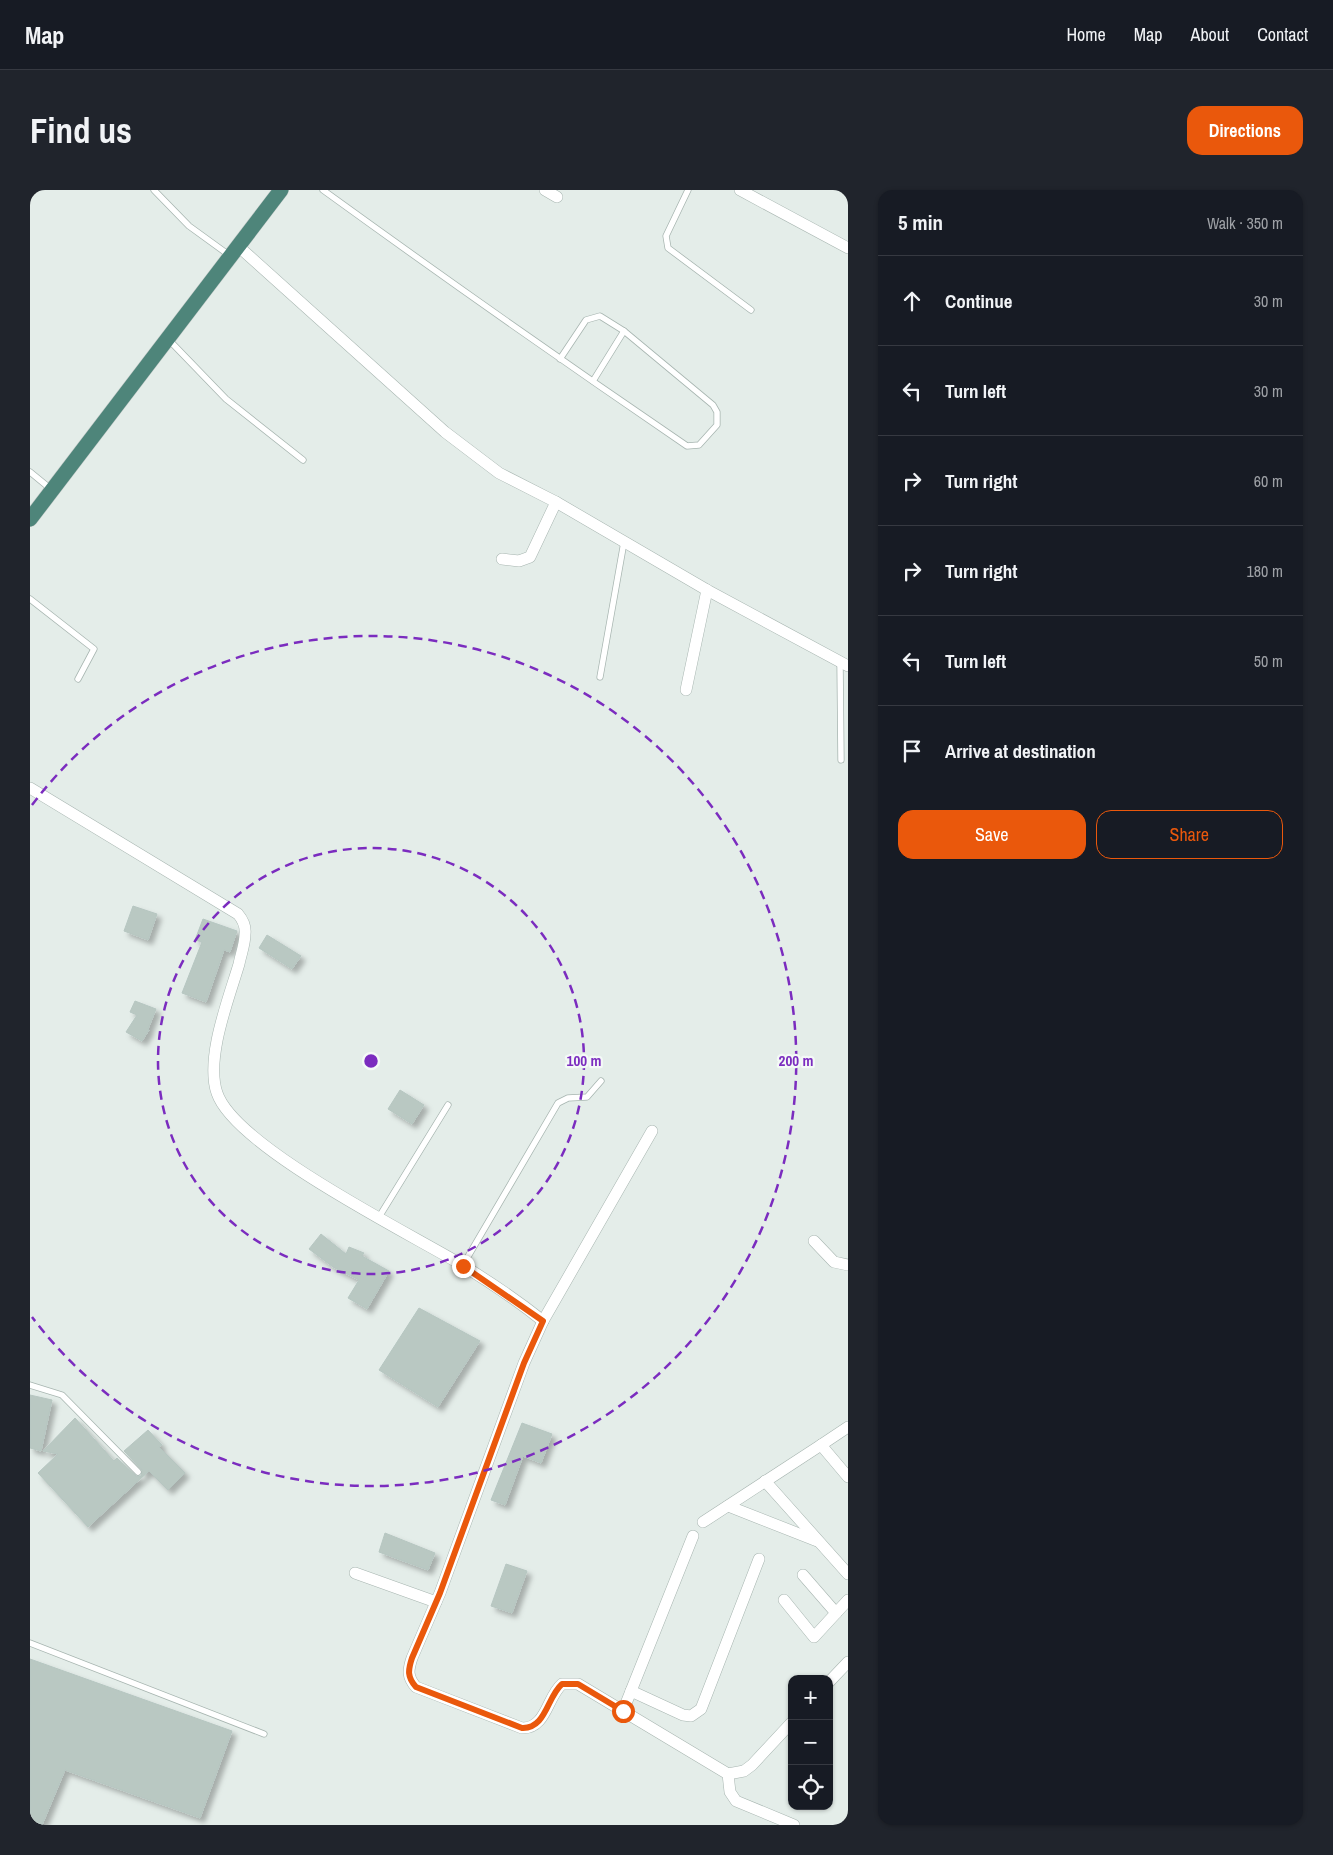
<!DOCTYPE html>
<html lang="en">
<head>
<meta charset="utf-8">
<style>
  :root { --surface:#171b24; --page:#20242c; --text:#f1f3f6; --muted:#9ea1a6; --line:#363941; --accent:#ea580c }
  body { margin:0; font-family:"Archivo Narrow",sans-serif; background:var(--page); color:var(--text) }
  .controls { position:absolute; right:15px; bottom:15px; display:grid; overflow:hidden; border-radius:10px; box-shadow:0 1px 4px #0004 }
  .controls button { width:45px; height:45px; display:grid; place-items:center; padding:0; border:0; border-bottom:1px solid var(--line); background:var(--surface); color:var(--text); font:25px sans-serif }
  .stop { position:absolute; width:15px; height:15px; margin:-11px; border:4px solid #ea580c; border-radius:50%; background:#fff }
  .stop.end { background:#ea580c; border-color:#fff; box-shadow:0 1px 5px #0008 }
  .list { margin:0; padding:0; list-style:none }
  h2 { display:flex; justify-content:space-between; align-items:center; height:65px; margin:0; padding:0 20px; font-size:21px }
  h2 small { font-size:16px; font-weight:400; color:var(--muted) }
  .list li { display:grid; grid-template-columns:32px 1fr auto; gap:15px; align-items:center; box-sizing:border-box; height:90px; padding:0 20px; border-top:1px solid var(--line) }
  .list b { display:block; font-size:19px; white-space:nowrap }
  .list em { font-size:16px; font-style:normal; color:var(--muted) }
  .actions { display:flex; gap:10px; padding:15px 20px }
  .actions a { flex:1; padding:11px 0; border:1px solid var(--accent); border-radius:15px; text-align:center; font-size:18px; color:var(--accent) }
  .actions .main { background:var(--accent); color:#fff }
  .icon { flex:none; width:28px; height:28px; fill:none; stroke:currentColor; stroke-width:2; stroke-linecap:round; stroke-linejoin:round }
  .map { position:relative; flex:none; width:818px; height:1635px; overflow:hidden; border-radius:15px }
  header { display:flex; align-items:center; gap:30px; box-sizing:border-box; height:70px; padding:0 25px; background:var(--surface); border-bottom:1px solid var(--line) }
  header strong { font-size:24px }
  nav { display:flex; gap:28px; margin-inline-start:auto; font-size:18px }
  .intro { display:flex; align-items:center; justify-content:space-between; box-sizing:border-box; height:120px; padding:0 30px }
  h1 { margin:0; font-size:35px }
  .button { padding:12px 22px; border-radius:15px; background:var(--accent); color:#fff; font-size:18px; font-weight:700 }
  main { display:flex; gap:30px; padding:0 30px }
  aside { flex:1; background:var(--surface); border-radius:15px; box-shadow:0 1px 4px #0004 }
  .map>svg:first-child { display:block }
</style>
</head>
<body>
<header>
<strong>Map</strong>
<nav><a>Home</a><a>Map</a><a>About</a><a>Contact</a></nav>
</header>
<div class="intro"><h1>Find us</h1><a class="button">Directions</a></div>
<main>
<div class="map">
<svg width="818" height="1635" viewBox="0 0 818 1635">
  <defs>
    <filter id="shadow"><feDropShadow dx="4.5" dy="4.5" stdDeviation="2.5" flood-color="#0004"/></filter>
  </defs>
  <rect width="100%" height="100%" fill="#e4ede9"/>
  <g fill="#b9c8c2" stroke="#b6c6c1" filter="url(#shadow)">
    <polygon points="103,716 127,724 118,750 94,741"/>
    <polygon points="173,729 207,741 200,762 194,760 176,812 152,803 172,752 165,750"/>
    <polygon points="237,745 271,766 262,779 229,758"/>
    <polygon points="105,811 126,819 118,839 119,840 112,851 96,842 107,825 100,822"/>
    <polygon points="370,900 394,915 382,934 358,919"/>
    <polygon points="291,1044 316,1064 319,1057 334,1063 332,1066 359,1081 337,1119 318,1108 329,1090 303,1077 279,1059"/>
    <polygon points="389,1118 450,1151 408,1217 349,1180"/>
    <polygon points="0,1205 22,1210 11,1261 0,1258"/>
    <polygon points="45,1228 84,1271 87,1268 106,1286 111,1286 112,1280 94,1261 118,1240 132,1255 129,1257 155,1283 138,1300 119,1281 58,1337 8,1283 28,1264 13,1261"/>
    <polygon points="492,1233 522,1244 511,1273 493,1266 475,1315 461,1310"/>
    <polygon points="355,1343 405,1363 398,1380 349,1362"/>
    <polygon points="476,1374 497,1381 482,1423 461,1416"/>
    <polygon points="0,1469 202,1541 170,1628 35,1580 12,1635 0,1635"/>
  </g>
  <g fill="none" stroke-linecap="round" stroke-linejoin="round">
    <defs>
      <g id="service">
        <polyline points="124,0 159,36 199,65"/>
        <path d="M293 0C413 87 534 172 657 256L669 255 687 235V222L683 215 594 141 570 126 556 130 530 169"/>
        <polyline points="658,0 636,46 638,58 721,120"/>
        <polyline points="139,150 196,209 273,270"/>
        <polyline points="563,191 594,141"/>
        <polyline points="0,282 22,300"/>
        <polyline points="0,409 64,459 48,489"/>
        <polyline points="810,472 811,570"/>
        <polyline points="570,487 594,352"/>
        <polyline points="349,1027 418,915"/>
        <polyline points="433,1075 528,913 538,908 557,907 571,891"/>
        <polyline points="0,1195 32,1205 108,1282"/>
        <polyline points="0,1453 234,1544"/>
      </g>
      <g id="minor">
        <polyline points="515,0 527,7"/>
        <polyline points="710,0 818,58"/>
        <polyline points="208,56 415,242 469,283 526,312 677,400 818,476"/>
        <polyline points="472,369 489,371 500,367 526,312"/>
        <polyline points="656,500 677,400"/>
        <path d="M0 598 208 724C213 730 216 736 215 744 215 754 211 764 209 774 199 808 175 868 187 903 205 957 379 1043 432 1075 460 1092 488 1111 513 1131L494 1173 410 1403 382 1468C378 1480 377 1487 386 1497L492 1538C516 1539 517 1507 532 1494H548L698 1584 714 1581 722 1575 762 1532"/>
        <polyline points="784,1051 804,1072 818,1075"/>
        <polyline points="513,1131 622,941"/>
        <polyline points="791,1255 818,1237"/>
        <polyline points="735,1291 818,1384"/>
        <polyline points="698,1316 787,1351"/>
        <polyline points="673,1332 791,1255 818,1287"/>
        <polyline points="325,1383 406,1412"/>
        <polyline points="773,1385 806,1423"/>
        <polyline points="754,1410 784,1447 818,1410"/>
        <polyline points="799,1492 818,1472"/>
        <polyline points="601,1501 653,1525 661,1526 671,1519 729,1369"/>
        <polyline points="593,1521 663,1346"/>
        <polyline points="698,1584 700,1602 706,1611 764,1635"/>
      </g>
      <polyline id="trunk" points="0,329 251,0"/>
    </defs>
    <use href="#service" stroke="#a7b5b0" stroke-width="7"/>
    <use href="#minor" stroke="#a7b5b0" stroke-width="12"/>
    <use href="#trunk" stroke="#c2c9c7" stroke-width="16"/>
    <use href="#service" stroke="#fff" stroke-width="5.5"/>
    <use href="#minor" stroke="#fff" stroke-width="11"/>
    <use href="#trunk" stroke="#4e857a" stroke-width="15"/>
  </g>
  <g fill="none" stroke-linecap="round" stroke-linejoin="round">
    <path stroke="#ea580c" stroke-width="6" d="M433 1076 513 1131 494 1173 410 1403 382 1468C378 1480 377 1487 386 1497L492 1538C516 1539 517 1507 532 1494H548L593 1521"/>
  </g>
  <g fill="none" stroke="#7b2cbf" stroke-width="2.5" stroke-dasharray="9 6">
    <circle cx="341" cy="871" r="213"/>
    <path d="M2 615A425 425 0 1 1 2 1127"/>
  </g>
  <circle cx="341" cy="871" r="8" fill="#7b2cbf" stroke="#f4f9f7" stroke-width="2.5"/>
  <g font-size="15" text-anchor="middle" font-weight="bold" fill="#7b2cbf" stroke="#f4f9f7" stroke-width="4.5" stroke-linejoin="round" paint-order="stroke">
    <text x="554" y="876">100 m</text>
    <text x="766" y="876">200 m</text>
  </g>
</svg>
<div class="controls">
<button>+</button>
<button>−</button>
<button><svg class="icon" aria-label="locate" viewBox="0 0 24 24"><circle cx="12" cy="12" r="6"/><path d="M12 2v4M12 18v4M2 12h4M18 12h4"/></svg></button>
</div>
<div class="stop" style="left:593px;top:1521px"></div>
<div class="stop end" style="left:433px;top:1076px"></div>
</div>
<aside>
<h2>5 min<small>Walk · 350 m</small></h2>
<ul class="list">
<li><svg class="icon" aria-label="ahead" viewBox="0 0 24 24"><path d="M12 20V5M6 11l6-6 6 6"/></svg><div><b>Continue</b></div><em>30 m</em></li>
<li><svg class="icon" aria-label="left" viewBox="0 0 24 24"><path d="M17 20v-9H6M10 6l-5 5 5 5"/></svg><div><b>Turn left</b></div><em>30 m</em></li>
<li><svg class="icon" aria-label="right" viewBox="0 0 24 24"><path d="M7 20v-9h11M14 6l5 5-5 5"/></svg><div><b>Turn right</b></div><em>60 m</em></li>
<li><svg class="icon" aria-label="right" viewBox="0 0 24 24"><path d="M7 20v-9h11M14 6l5 5-5 5"/></svg><div><b>Turn right</b></div><em>180 m</em></li>
<li><svg class="icon" aria-label="left" viewBox="0 0 24 24"><path d="M17 20v-9H6M10 6l-5 5 5 5"/></svg><div><b>Turn left</b></div><em>50 m</em></li>
<li><svg class="icon" aria-label="arrive" viewBox="0 0 24 24"><path d="M6 21V4h12l-3 4 3 4H6"/></svg><div><b>Arrive at destination</b></div></li>
</ul>
<div class="actions"><a class="main">Save</a><a>Share</a></div>
</aside>
</main>
</body>
</html>
